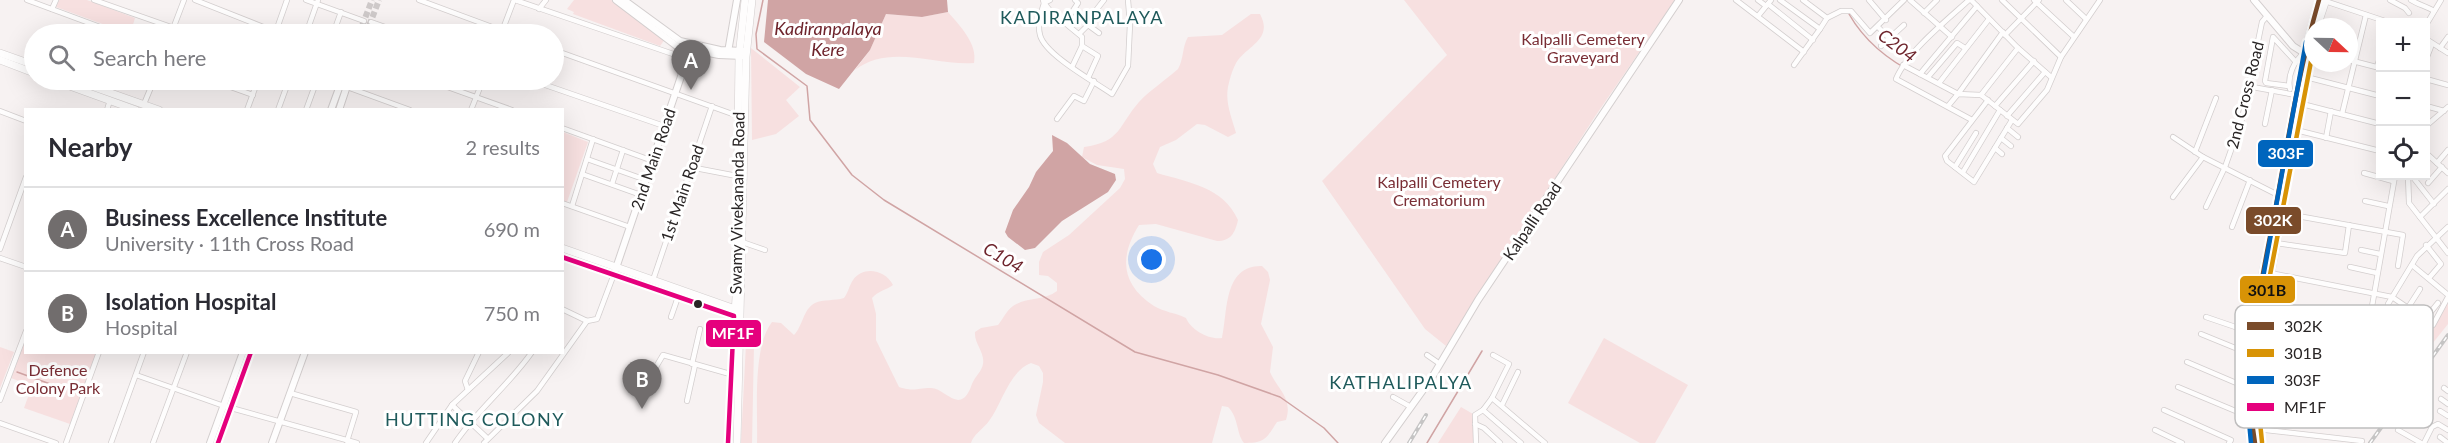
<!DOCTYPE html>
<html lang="en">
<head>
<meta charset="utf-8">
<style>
  :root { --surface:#fff; --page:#f2f2f3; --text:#2b2b33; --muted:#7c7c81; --line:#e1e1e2; --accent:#716d6d }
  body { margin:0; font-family:Lato,sans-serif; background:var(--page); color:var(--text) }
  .controls { position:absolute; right:18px; top:18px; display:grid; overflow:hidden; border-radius:0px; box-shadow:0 6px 24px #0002 }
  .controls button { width:54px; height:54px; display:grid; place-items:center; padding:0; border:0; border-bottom:2px solid var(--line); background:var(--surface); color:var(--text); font:30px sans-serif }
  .compass { position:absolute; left:2304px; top:18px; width:54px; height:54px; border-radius:50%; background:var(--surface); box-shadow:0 6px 24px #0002; rotate:112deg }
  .you { position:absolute; left:1152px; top:260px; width:21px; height:21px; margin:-15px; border:4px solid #fff; border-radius:50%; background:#1a73e8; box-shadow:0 0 0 9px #1a73e833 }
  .badge { display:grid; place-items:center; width:39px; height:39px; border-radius:50%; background:var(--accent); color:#fff; font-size:20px; font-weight:700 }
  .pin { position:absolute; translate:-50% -50px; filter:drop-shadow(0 2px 3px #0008) }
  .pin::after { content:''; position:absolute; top:32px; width:21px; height:18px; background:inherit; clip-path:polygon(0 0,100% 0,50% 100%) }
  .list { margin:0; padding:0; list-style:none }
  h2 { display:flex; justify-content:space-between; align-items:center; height:78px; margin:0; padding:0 24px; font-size:26px }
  h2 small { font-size:20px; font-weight:400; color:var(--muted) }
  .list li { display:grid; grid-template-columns:39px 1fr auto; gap:18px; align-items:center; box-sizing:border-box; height:84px; padding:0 24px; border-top:2px solid var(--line) }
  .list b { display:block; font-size:22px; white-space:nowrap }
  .list p { margin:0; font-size:20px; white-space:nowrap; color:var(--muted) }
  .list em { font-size:20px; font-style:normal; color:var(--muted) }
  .icon { flex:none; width:33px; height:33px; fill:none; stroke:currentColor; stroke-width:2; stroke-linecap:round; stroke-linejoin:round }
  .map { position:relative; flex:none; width:2448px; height:443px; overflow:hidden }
  .search { position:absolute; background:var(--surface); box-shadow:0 6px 24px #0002; left:24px; top:24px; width:540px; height:66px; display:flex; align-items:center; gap:15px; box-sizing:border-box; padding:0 21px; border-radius:33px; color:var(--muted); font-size:22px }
  .panel { position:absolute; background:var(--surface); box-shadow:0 6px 24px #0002; left:24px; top:108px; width:540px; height:246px; border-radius:0px }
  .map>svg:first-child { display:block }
</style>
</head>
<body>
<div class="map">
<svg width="2448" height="443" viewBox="0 0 2448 443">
  <rect width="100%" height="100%" fill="#f7f2f2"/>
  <g fill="#f7e0e0">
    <polygon points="59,0 87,0 135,18 130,34 56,7"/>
    <polygon points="574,0 611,0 665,39 660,46 573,14 574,12 567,9"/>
    <polygon points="1404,0 1675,0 1596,115 1446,346 1425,329 1322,181 1447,55"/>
    <path d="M948 12C960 26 978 44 974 63 935 66 890 43 855 70L870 50 886 14 922 17Z"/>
    <path d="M1251 14H1260C1273 38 1250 45 1238 60 1233 67 1230 78 1228 87 1225 103 1232 118 1236 133L1228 137 1205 125 1197 124 1176 140 1160 147 1153 164 1157 173C1187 182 1224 187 1238 220 1235 233 1231 241 1217 241L1156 224 1139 225C1119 257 1121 285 1154 306 1164 312 1176 313 1186 318 1191 330 1209 340 1222 338 1228 312 1223 265 1262 266L1268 272 1270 280 1261 324 1273 347 1270 372C1278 390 1293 398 1286 420L1277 422C1266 439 1265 443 1244 443 1236 433 1239 418 1228 407L1222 406 1212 443H1065L1039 423 1036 415 1043 382V373L1039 366 1031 363C1009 371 1002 404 989 421 984 428 973 435 971 443H757C758 411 752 347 772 322L781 323 794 335C803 326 803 309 815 303 823 299 835 301 844 298 848 293 849 286 853 280 863 265 886 270 893 285 886 290 878 291 872 298L876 314V340L899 387C916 392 916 388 931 388 944 388 957 411 968 393 971 389 971 384 974 380 977 375 982 370 983 364 985 352 974 344 975 332L981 328 998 325C1003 319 1006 311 1013 306 1026 297 1044 301 1057 291V283L1048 276 1039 275V262L1043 252 1069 235 1120 188 1125 179 1124 169 1097 165 1082 157 1084 147C1121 142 1118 126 1139 102 1150 90 1166 80 1178 69 1184 58 1182 47 1188 37L1222 35Z"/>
    <polygon points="751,48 800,87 786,100 799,116 776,134 752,140"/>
    <polygon points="563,132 588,142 567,202 563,201"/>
    <polygon points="2448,300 2448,324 2420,359 2428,337"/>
    <polygon points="1604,338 1688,385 1655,443 1640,443 1568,403"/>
    <polygon points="24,344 26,352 96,353 70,424 24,408 32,386 11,378"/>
    <polygon points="746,344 754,344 752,443 741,443"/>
    <polygon points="0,347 14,352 0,388"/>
    <polygon points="1461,407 1473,414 1474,443 1438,443"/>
  </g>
  <g fill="#d0a4a4">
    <polygon points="768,0 947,0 948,12 922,17 886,14 870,50 839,89 806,74 764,42"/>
    <polygon points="1052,135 1067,143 1090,164 1115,174 1116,180 1108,192 1062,221 1035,248 1025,250 1008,237 1005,232 1013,210 1029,187 1036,172 1053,151"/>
  </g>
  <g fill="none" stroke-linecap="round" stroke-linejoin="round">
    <g stroke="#d0a4a4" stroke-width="1.5">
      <polyline points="763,0 756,34 757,49 807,86 810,120 852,175 884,200 1135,352 1218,375 1280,397 1324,428 1338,443"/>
      <path d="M1849 14C1865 42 1889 61 1918 75"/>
      <polyline points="17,372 53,385"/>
      <polyline points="1427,443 1482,351"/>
    </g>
    <g stroke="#cec9c9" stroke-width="6" stroke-dasharray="6 3" stroke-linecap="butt">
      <polyline points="359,34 372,0"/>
      <polyline points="366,34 379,0"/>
    </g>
    <defs>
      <g id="street">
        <polyline points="27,0 119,34"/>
        <polyline points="94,0 191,34"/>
        <polyline points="195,0 276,32"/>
        <polyline points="306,0 364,21"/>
        <polyline points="419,0 511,34"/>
        <polyline points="515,0 676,55 684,48"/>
        <path d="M1043 0 1044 3C1041 14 1037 23 1040 35 1045 55 1095 82 1112 94L1128 66 1130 24 1128 0"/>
        <polyline points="1050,0 1044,3 1052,13 1065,23"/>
        <polyline points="1736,0 1804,52"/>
        <polyline points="1758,0 1766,6"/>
        <polyline points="1780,0 1820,29 1827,18"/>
        <polyline points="1803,0 1827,18 1841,11 1851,11 1870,33 1904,0"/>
        <polyline points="1869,0 1886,20"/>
        <polyline points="1910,0 1952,37"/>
        <path d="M1969 0C1947 20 1907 52 1896 79L1972 120"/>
        <polyline points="1971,0 2018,48 2051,77"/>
        <polyline points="2002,0 2061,57"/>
        <polyline points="2034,0 2074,37"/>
        <polyline points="2066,0 2086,19"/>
        <polyline points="2390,0 2405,8 2409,13"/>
        <path d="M2411 0C2419 5 2426 6 2434 11"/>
        <polyline points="2325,1 2388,22"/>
        <polyline points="1768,4 1813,40"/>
        <polyline points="52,9 56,0"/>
        <polyline points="539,9 546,0"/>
        <polyline points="1097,9 1104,0"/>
        <polyline points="1924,13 1937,0"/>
        <polyline points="1758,16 1771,0"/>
        <polyline points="371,22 405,34"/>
        <polyline points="2426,25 2441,0"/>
        <polyline points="1878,27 1889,38"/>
        <polyline points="171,34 184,0"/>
        <polyline points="275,34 287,0"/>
        <polyline points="306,34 318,0"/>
        <polyline points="333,34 341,12"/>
        <polyline points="501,34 514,0"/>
        <polyline points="1079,34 1088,25 1099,33"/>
        <polyline points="2005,35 2039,0"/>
        <polyline points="2426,39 2448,53"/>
        <polyline points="1082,46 1098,56 1088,78"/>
        <polyline points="1881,46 1904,25"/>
        <polyline points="2440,48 2448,37"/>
        <polyline points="554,50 738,116"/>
        <polyline points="2427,57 2432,44"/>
        <polyline points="2349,60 2380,68"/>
        <polyline points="1794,65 1820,29"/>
        <polyline points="1903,65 1958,94 2003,32"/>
        <polyline points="1072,67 1082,46 1082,37 1065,23 1078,3 1075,0"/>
        <polyline points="2377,67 2380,57"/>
        <polyline points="1920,74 1977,6"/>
        <polyline points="1928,77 1957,43 1965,48"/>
        <polyline points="2306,77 2380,96"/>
        <polyline points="2426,79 2448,85"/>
        <polyline points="211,80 253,95"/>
        <polyline points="428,80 512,110"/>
        <polyline points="531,80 664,126"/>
        <polyline points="1939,83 1989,19"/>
        <polyline points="2247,86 2296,95"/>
        <polyline points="2289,86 2266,83 2265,81 2273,37 2295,61"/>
        <polyline points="347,87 410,110"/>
        <path d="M2290 89C2287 76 2294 61 2304 53"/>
        <polyline points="1981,95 2018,48"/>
        <polyline points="1988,100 1945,156 1947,161 1974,182 2012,120"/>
        <polyline points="144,104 154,80"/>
        <polyline points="2302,104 2380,124"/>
        <polyline points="1948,106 1958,94 1981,95 2018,124 2047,90 2061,57 2100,0"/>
        <polyline points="1995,106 2034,61"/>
        <polyline points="2426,106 2444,111"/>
        <polyline points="107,110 110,100"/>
        <polyline points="247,110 258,80"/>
        <polyline points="278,110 289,80"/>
        <polyline points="306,110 317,80"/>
        <polyline points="471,110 483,80"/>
        <polyline points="0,111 26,121"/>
        <polyline points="2342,114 2366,15"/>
        <polyline points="2007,116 2045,72"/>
        <polyline points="1057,119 1074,96 1084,101 1094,81"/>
        <polyline points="2265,124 2272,90"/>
        <polyline points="2426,126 2448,107"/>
        <polyline points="562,128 653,161"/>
        <polyline points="2007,128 2018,137"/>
        <polyline points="2296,130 2380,151"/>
        <polyline points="2173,137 2203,157 2278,195"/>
        <polyline points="2001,138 2011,146"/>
        <polyline points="2326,138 2331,111"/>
        <polyline points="1995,148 2002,154"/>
        <polyline points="2195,152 2216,98"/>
        <polyline points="2426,153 2448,173"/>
        <polyline points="587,159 646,180"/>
        <polyline points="2437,163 2448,150"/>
        <polyline points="690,167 737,176"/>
        <polyline points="1955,167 1976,133"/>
        <polyline points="1963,172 2000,110"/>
        <polyline points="2364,173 2393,181"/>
        <polyline points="582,174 641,195"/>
        <polyline points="2408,176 2409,203 2448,253"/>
        <polyline points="2412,176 2434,204"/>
        <polyline points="2428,183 2442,167"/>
        <polyline points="612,184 623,150"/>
        <polyline points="2173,197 2203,157"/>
        <polyline points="2365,201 2388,206"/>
        <polyline points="562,203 630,227"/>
        <polyline points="572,206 593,139"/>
        <polyline points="2206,207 2225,167 2242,119 2262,22 2267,16"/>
        <polyline points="2281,213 2403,235 2398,266"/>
        <polyline points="2420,217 2448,189"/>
        <polyline points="2232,227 2250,180"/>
        <polyline points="742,242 765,250"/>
        <polyline points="2276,243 2345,253 2349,225"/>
        <polyline points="2426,245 2441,264 2429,278"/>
        <polyline points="0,249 26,177"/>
        <polyline points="2361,250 2380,254"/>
        <polyline points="0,258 26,267"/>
        <polyline points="2412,265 2448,295"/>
        <polyline points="2350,267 2377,273"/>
        <polyline points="2270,273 2392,297 2433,325 2448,297"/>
        <polyline points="653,280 712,106"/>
        <polyline points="2388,304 2417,256 2448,227"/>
        <polyline points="2265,307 2351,325"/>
        <polyline points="562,309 587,321 597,319 614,274"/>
        <polyline points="671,317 678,297"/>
        <polyline points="2206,317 2253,333"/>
        <polyline points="2402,317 2420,289"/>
        <polyline points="2425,319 2438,303"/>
        <polyline points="2201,334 2250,354"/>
        <polyline points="2259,339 2406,373"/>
        <polyline points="2368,339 2416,349"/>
        <polyline points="1427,355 1440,364"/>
        <polyline points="1493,355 1509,364 1492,398 1545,443"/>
        <polyline points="2187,362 2248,388"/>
        <polyline points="692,364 700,329"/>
        <polyline points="2255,370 2392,398"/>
        <polyline points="136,375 224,406 357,443"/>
        <polyline points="650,377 663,355 730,374"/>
        <polyline points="1409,378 1424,389"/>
        <polyline points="2178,387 2250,417"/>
        <polyline points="2444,388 2448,391"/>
        <polyline points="468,390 465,381 479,352"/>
        <polyline points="290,393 356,412 347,441"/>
        <polyline points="1393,397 1411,407"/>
        <polyline points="2254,399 2353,414 2376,420"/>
        <polyline points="2441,399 2448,404"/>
        <polyline points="0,400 26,331"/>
        <polyline points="687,401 695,365"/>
        <polyline points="452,405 487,438"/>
        <polyline points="1502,405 1518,372"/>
        <polyline points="1483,410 1521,443"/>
        <polyline points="2164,410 2231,440 2229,443"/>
        <polyline points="2440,411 2448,416"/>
        <polyline points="2353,414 2395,176"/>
        <polyline points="0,423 56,443"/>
        <polyline points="1475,424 1484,428 1500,443"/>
        <polyline points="2257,429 2362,441"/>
        <polyline points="2155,430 2182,443"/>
        <polyline points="2398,430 2421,443"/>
        <polyline points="2440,437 2448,443"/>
        <polyline points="66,443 99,352"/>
        <polyline points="111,443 144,352"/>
        <polyline points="153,443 187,352"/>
        <polyline points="426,443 452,405 509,352"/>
        <path d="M455 443C477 410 509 385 532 352"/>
        <polyline points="484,443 537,391 587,321"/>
        <polyline points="1476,443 1475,415 1483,410 1492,398"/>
        <polyline points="2424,443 2432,427 2438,424 2448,430"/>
      </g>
      <g id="secondary">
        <polyline points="616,0 678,47 719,55 743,56"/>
        <polyline points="624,0 680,41 720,50 744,51"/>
        <polyline points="2254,0 2293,46 2304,53"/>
        <polyline points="728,52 737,0"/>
        <polyline points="331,110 342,80"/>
        <polyline points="339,110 349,80"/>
        <polyline points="615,271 692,44"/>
        <polyline points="210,443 243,352"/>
        <polyline points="218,443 251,352"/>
        <polyline points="272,443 305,352"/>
        <polyline points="1385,443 1431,379 1478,300 1679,0"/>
      </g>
      <g id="primary">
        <polyline points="2317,27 2326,0"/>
        <polyline points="0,53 34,65"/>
        <polyline points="0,60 34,73"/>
        <polyline points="53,80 136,110"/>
        <polyline points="74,80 159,110"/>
        <polyline points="562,248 738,310"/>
        <polyline points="562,257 736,316"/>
        <polyline points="2258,437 2254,399 2259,339 2313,43"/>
        <polyline points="728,443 736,297 739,57 745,0"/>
        <polyline points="737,443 746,57 752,0"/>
        <path d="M2255 443C2237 363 2263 279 2277 200 2289 133 2299 65 2319 0"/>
      </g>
    </defs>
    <use href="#street" stroke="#d3cece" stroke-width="6"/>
    <use href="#secondary" stroke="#d3cece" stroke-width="8"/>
    <use href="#primary" stroke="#d3cece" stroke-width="8"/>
    <use href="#street" stroke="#fefdfd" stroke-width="4.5"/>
    <use href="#secondary" stroke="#fefdfd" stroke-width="6"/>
    <use href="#primary" stroke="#fefdfd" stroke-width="7"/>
    <defs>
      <g id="rail">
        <polyline points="1409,443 1426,415"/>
        <polyline points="2370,443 2448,335"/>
      </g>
    </defs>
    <use href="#rail" stroke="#c5c4c4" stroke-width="4"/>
    <use href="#rail" stroke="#fff" stroke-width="1.5" stroke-dasharray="4.5" stroke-linecap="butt"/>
    <defs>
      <path id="bus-1" d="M2255 443C2241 358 2262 283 2277 200 2289 133 2300 66 2319 0"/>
      <polyline id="bus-2" points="2262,442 2256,382 2261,322 2313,51"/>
      <polyline id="bus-3" points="2251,443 2247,399 2252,338 2306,42"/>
      <g id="bus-4">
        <polyline points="562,257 734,316 728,443"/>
        <polyline points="218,443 251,352"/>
      </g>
    </defs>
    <use href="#bus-1" stroke="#fff" stroke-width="9"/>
    <use href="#bus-2" stroke="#fff" stroke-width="9"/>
    <use href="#bus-3" stroke="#fff" stroke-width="9"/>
    <use href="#bus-4" stroke="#fff" stroke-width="9"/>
    <use href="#bus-1" stroke="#7a4b2a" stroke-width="4.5"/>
    <use href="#bus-2" stroke="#d89306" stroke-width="4.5"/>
    <use href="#bus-3" stroke="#0065bd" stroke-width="4.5"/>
    <use href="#bus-4" stroke="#e5007d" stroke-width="4.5"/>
  </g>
  <circle fill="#292525" stroke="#fff" stroke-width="2" cx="698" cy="304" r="5"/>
  <g text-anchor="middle" stroke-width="6" stroke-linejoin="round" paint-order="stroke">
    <g font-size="16" fill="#792d34" stroke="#fff">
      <text x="1583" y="45">Kalpalli Cemetery<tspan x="1583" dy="18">Graveyard</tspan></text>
      <text x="1439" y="188">Kalpalli Cemetery<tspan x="1439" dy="18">Crematorium</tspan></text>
      <text x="58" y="376">Defence<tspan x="58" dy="18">Colony Park</tspan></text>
    </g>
    <g font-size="16" fill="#292525" stroke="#fff">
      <text transform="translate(2245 95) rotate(-76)" y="6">2nd Cross Road</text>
      <text transform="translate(653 159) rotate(-71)" y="6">2nd Main Road</text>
      <text transform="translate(682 193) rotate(-71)" y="6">1st Main Road</text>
      <text transform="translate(737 203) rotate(-89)" y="6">Swamy Vivekananda Road</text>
      <text transform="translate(1532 221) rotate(-56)" y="6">Kalpalli Road</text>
    </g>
    <g font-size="18" letter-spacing="1.5" fill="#1f5a5b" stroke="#fff">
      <text x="1082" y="24">KADIRANPALAYA</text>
      <text x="1401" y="389">KATHALIPALYA</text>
      <text x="475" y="426">HUTTING COLONY</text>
    </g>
    <g font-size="18" font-style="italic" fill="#6e242c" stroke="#fff">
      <text x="828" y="35">Kadiranpalaya<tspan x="828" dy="21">Kere</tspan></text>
      <text transform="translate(1897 46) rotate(37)" y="6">C204</text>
      <text transform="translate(1003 258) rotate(31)" y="6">C104</text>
    </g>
  </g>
  <rect x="2235" y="305" width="198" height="123" rx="9" fill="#fff" stroke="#bfbebe" stroke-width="1.5"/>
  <rect x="2247" y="322" width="27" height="8" fill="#7a4b2a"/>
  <rect x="2247" y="349" width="27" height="8" fill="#d89306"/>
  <rect x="2247" y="376" width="27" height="8" fill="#0065bd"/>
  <rect x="2247" y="403" width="27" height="8" fill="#e5007d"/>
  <g font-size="16" fill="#292525">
    <text x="2284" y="332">302K</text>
    <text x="2284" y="359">301B</text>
    <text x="2284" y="386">303F</text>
    <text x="2284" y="413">MF1F</text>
  </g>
  <g stroke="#fff" stroke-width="2">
    <rect x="2257" y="139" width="57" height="29" rx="6" fill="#0065bd"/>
    <rect x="2245" y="206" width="57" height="29" rx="6" fill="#7a4b2a"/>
    <rect x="2239" y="275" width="57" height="29" rx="6" fill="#d89306"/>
    <rect x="705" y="319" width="57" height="29" rx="6" fill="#e5007d"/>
  </g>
  <g font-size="16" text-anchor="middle" font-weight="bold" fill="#fff">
    <text x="2286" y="159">303F</text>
    <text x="2273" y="226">302K</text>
    <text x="733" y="339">MF1F</text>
  </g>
  <g font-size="16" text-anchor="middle" font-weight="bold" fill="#111">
    <text x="2267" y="296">301B</text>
  </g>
</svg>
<div class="controls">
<button>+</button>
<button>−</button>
<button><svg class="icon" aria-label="locate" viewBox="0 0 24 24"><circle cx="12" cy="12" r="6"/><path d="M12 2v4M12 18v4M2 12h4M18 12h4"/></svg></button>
</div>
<svg class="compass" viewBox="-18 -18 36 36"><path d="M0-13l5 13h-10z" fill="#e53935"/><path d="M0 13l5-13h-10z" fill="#7c7c81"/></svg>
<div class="you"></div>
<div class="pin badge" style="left:691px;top:90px">A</div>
<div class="pin badge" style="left:642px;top:409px">B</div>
<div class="search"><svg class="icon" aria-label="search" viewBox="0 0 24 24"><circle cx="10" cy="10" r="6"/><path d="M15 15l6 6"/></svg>Search here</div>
<section class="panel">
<h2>Nearby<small>2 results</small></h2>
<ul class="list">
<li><span class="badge">A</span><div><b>Business Excellence Institute</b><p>University · 11th Cross Road</p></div><em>690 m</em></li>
<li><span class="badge">B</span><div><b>Isolation Hospital</b><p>Hospital</p></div><em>750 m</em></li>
</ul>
</section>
</div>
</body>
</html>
